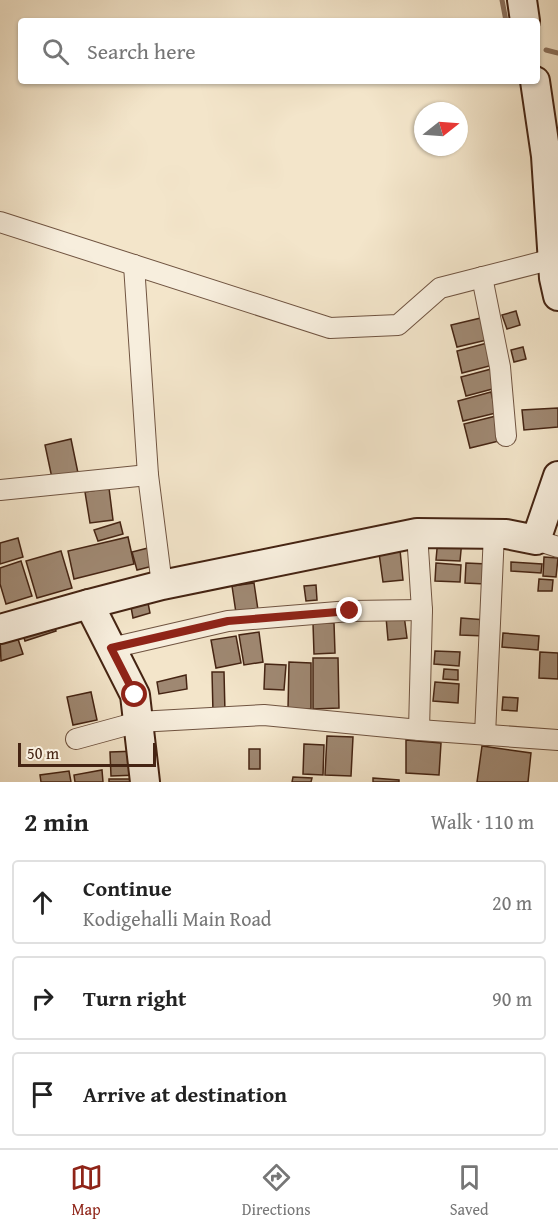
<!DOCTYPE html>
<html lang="en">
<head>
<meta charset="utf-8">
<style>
  :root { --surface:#fff; --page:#f2f2f2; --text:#222; --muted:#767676; --line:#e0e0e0; --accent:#8f2418 }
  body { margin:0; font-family:"Gentium Book Plus",serif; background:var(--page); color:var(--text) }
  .compass { position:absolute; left:414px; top:102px; width:54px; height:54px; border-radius:50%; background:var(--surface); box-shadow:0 2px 4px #0004; rotate:73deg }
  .scale { position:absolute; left:18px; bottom:15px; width:138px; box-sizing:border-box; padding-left:6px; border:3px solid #452413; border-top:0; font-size:16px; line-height:21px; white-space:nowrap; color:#452413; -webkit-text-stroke:4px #f7eedd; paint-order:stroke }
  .stop { position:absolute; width:18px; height:18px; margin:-14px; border:4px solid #8f2418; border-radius:50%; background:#fff }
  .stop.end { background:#8f2418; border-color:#fff; box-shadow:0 2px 6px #0008 }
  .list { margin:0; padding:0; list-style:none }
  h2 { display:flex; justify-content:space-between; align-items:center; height:78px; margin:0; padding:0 24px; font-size:26px }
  h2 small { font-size:20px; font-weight:400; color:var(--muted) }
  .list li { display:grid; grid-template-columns:39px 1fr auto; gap:18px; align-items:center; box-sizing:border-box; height:84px; margin:0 12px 12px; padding:0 12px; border:2px solid var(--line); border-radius:6px }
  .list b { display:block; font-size:22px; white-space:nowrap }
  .list p { margin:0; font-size:20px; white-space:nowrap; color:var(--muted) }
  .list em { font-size:20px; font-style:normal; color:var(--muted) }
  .icon { flex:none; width:33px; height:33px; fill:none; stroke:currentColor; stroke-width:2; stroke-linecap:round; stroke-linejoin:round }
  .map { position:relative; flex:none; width:558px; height:782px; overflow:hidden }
  .search { position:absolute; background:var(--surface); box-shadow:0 2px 4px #0004; left:18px; right:18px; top:18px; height:66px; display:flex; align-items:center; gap:15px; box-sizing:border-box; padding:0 21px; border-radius:6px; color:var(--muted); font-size:22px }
  .sheet { height:366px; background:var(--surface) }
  nav { display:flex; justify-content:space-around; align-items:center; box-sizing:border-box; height:84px; border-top:2px solid var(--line); background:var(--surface); font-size:16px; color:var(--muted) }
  nav a { display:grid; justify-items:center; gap:3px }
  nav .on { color:var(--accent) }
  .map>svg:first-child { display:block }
</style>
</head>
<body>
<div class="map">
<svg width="558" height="782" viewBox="0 0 558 782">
  <rect width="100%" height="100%" fill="#f3e5ca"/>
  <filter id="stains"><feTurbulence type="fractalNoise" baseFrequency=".00333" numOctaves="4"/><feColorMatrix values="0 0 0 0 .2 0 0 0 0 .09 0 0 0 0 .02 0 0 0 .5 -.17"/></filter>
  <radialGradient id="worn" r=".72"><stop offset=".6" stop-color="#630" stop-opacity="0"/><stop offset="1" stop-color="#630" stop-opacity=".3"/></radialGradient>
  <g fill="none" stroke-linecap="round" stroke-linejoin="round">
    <g stroke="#8a705c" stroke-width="5">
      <polyline points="502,0 506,21"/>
      <polyline points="546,50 558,53"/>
    </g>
  </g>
  <g fill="#9f8872" stroke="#452413" stroke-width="1.5">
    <polygon points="516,311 520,325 507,329 502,315"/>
    <polygon points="485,317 491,339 457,347 451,325"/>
    <polygon points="491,342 497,364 462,373 457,351"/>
    <polygon points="523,347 526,359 514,362 511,350"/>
    <polygon points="495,368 500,387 466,396 461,377"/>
    <polygon points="491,392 496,413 463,421 458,401"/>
    <polygon points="558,408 558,427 524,430 522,410"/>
    <polygon points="496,416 503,440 470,448 464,424"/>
    <polygon points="71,439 78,473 52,478 45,445"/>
    <polygon points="109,488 113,520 90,523 85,492"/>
    <polygon points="120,522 123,534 98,541 94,530"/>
    <polygon points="128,537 134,564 74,579 68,551"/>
    <polygon points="18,538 23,557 0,564 0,543"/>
    <polygon points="438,538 462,540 460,561 436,560"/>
    <polygon points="148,548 153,566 137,570 132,552"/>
    <polygon points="400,550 403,580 383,582 379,553"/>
    <polygon points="61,551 72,588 37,598 26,561"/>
    <polygon points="544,557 558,558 556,577 543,576"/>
    <polygon points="21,561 32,596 6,604 0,584 0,568"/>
    <polygon points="511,562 542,564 541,573 511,571"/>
    <polygon points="436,563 461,565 460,582 435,581"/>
    <polygon points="466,563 487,564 485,584 465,583"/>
    <polygon points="539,579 553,580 552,591 538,591"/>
    <polygon points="254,583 258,610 236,613 232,586"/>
    <polygon points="316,585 317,600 306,601 304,586"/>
    <polygon points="148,603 150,613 133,618 131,607"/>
    <polygon points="404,615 407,638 388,640 386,617"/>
    <polygon points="461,618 486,620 485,636 460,635"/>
    <polygon points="52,619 56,631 25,641 21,629"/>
    <polygon points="313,623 334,623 335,653 314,654"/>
    <polygon points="259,632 263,662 244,665 239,635"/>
    <polygon points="16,633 23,654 1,661 0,639"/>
    <polygon points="503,633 539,636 538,650 502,647"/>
    <polygon points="236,636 241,663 216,668 211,640"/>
    <polygon points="435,651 460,652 459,666 434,664"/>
    <polygon points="540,652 558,653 558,679 539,678"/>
    <polygon points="313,658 338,658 339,708 313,709"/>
    <polygon points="289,662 311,663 311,709 288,709"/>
    <polygon points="265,664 286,665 284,690 264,689"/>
    <polygon points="444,669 458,670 458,680 443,679"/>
    <polygon points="212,672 224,672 225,713 213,713"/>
    <polygon points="186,675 187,689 159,694 157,682"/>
    <polygon points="435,682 459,684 458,703 433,701"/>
    <polygon points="91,692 97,720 73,725 67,697"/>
    <polygon points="503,697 518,698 517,711 502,710"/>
    <polygon points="327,736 353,737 351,776 325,775"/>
    <polygon points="406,740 441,743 439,775 406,773"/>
    <polygon points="304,744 324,745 323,775 303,774"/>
    <polygon points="482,746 531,753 528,782 477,782"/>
    <rect x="249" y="749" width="11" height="20"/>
    <polygon points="138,751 139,775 111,776 110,752"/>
    <polygon points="102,770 103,782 75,782 74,775"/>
    <polygon points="69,771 71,782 41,782 40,775"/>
    <polygon points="293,777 312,778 311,782 292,782"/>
    <polygon points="373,778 399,780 399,782 373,782"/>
    <rect x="109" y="779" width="29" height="3"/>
  </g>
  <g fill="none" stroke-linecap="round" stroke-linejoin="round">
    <defs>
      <g id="street">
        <polyline points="0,222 330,328 398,325 440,288 553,259"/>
        <polyline points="134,265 148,475 162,585"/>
        <polyline points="482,277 500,367 506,436"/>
        <polyline points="0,490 148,475"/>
        <polyline points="417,533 422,610 419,730"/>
        <polyline points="536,540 558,547"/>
        <polyline points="111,648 228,621 350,611 422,610"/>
        <polyline points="485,735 494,533"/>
        <polyline points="76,739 138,722 264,715 419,730 558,740"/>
      </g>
      <g id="secondary">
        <polyline points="522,0 525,21"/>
        <polyline points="535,81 546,156 554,278 558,296"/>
        <polyline points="89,604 162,585 417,533 506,534 536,540 558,476"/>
        <polyline points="0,629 89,604 135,695 145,782"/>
      </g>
    </defs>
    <use href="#street" stroke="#705441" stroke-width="22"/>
    <use href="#secondary" stroke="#452413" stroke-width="32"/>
    <use href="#street" stroke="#f7eedd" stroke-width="20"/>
    <use href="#secondary" stroke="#f7eedd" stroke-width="28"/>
  </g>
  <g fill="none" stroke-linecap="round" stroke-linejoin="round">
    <polyline stroke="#8f2418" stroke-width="8" points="135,695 111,648 228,621 350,611"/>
  </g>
  <rect width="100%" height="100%" filter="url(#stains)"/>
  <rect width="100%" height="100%" fill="url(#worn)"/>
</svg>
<svg class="compass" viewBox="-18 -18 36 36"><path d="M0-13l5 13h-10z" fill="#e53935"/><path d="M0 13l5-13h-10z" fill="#767676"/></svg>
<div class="scale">50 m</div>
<div class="stop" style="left:135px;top:695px"></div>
<div class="stop end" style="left:350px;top:611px"></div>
<div class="search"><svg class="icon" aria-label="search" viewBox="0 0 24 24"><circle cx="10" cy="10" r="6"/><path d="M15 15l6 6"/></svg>Search here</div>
</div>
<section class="sheet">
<h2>2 min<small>Walk · 110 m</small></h2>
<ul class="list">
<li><svg class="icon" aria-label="ahead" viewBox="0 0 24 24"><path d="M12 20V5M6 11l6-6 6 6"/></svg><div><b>Continue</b><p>Kodigehalli Main Road</p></div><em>20 m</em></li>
<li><svg class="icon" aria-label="right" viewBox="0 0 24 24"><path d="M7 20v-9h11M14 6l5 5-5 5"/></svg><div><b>Turn right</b></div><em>90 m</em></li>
<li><svg class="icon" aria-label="arrive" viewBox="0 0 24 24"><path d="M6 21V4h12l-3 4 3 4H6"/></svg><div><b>Arrive at destination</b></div></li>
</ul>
</section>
<nav>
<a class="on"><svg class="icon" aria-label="map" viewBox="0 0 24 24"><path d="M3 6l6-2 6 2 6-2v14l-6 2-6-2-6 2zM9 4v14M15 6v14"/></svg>Map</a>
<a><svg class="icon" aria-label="directions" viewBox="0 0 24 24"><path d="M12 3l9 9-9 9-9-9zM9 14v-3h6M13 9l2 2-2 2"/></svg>Directions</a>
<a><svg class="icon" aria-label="saved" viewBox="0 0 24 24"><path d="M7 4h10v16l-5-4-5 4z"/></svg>Saved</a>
</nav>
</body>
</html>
